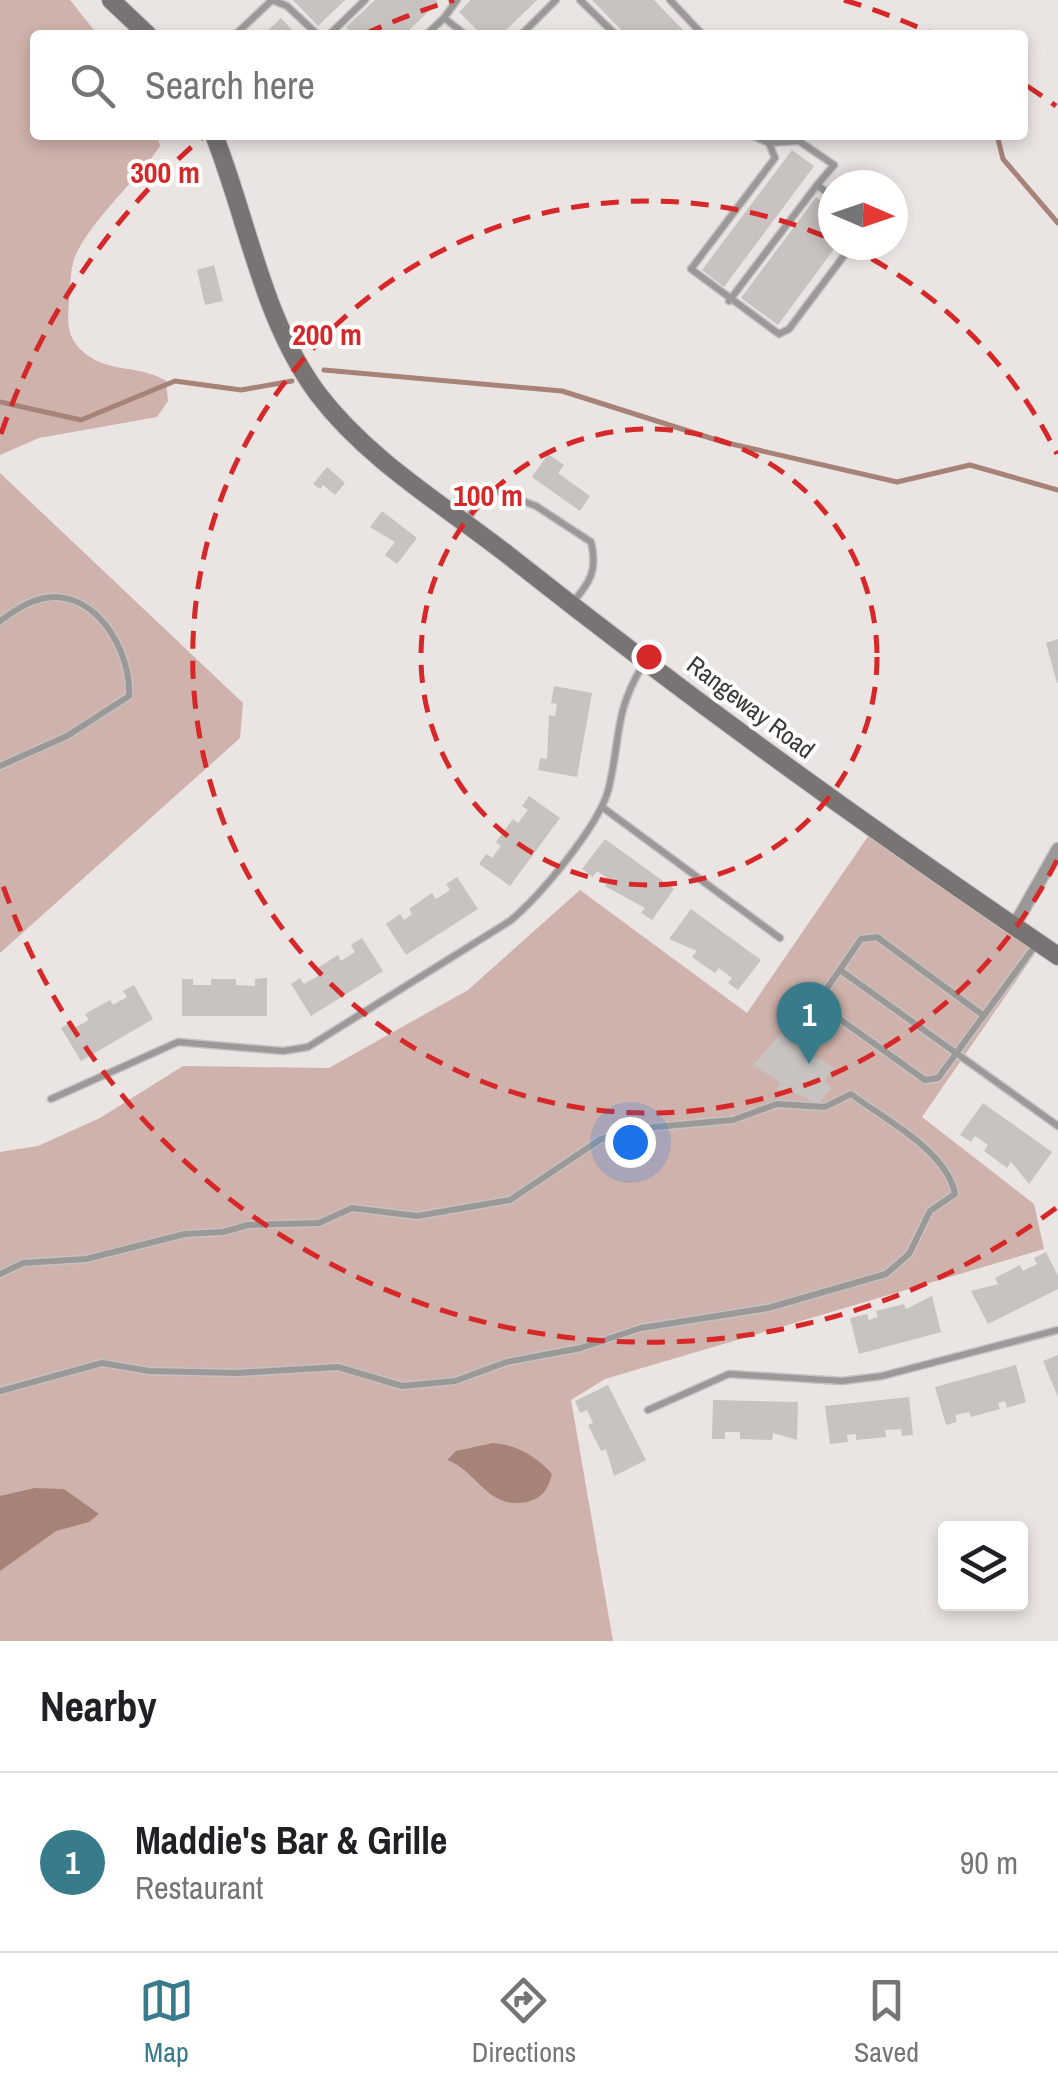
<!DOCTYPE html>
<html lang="en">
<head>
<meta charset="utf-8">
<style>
  :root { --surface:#fff; --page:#f2f2f2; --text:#202124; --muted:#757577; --line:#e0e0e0; --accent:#387c8b }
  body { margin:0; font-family:"Archivo Narrow",sans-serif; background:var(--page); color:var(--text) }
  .controls { position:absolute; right:30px; bottom:30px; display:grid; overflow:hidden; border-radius:10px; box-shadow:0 5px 15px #0003 }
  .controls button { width:90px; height:90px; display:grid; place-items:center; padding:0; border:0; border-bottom:2px solid var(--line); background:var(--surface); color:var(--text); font:50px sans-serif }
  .compass { position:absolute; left:818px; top:170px; width:90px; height:90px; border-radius:50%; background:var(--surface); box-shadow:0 5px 15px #0003; rotate:92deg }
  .you { position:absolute; left:630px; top:1142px; width:35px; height:35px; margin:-25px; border:8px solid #fff; border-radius:50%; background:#1a73e8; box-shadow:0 0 0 15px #1a73e833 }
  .badge { display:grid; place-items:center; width:65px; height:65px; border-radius:50%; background:var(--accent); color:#fff; font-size:32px; font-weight:700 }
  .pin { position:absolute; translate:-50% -82px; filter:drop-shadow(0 2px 5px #0008) }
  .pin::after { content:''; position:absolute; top:52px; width:35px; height:30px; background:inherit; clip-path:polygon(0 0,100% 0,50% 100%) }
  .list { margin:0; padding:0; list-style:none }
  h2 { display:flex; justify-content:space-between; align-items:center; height:130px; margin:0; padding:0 40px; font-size:42px }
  h2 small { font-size:32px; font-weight:400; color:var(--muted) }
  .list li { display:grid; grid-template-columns:65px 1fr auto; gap:30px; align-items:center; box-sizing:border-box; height:180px; padding:0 40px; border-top:2px solid var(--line) }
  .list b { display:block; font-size:38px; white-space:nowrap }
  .list p { margin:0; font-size:32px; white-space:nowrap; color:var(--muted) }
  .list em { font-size:32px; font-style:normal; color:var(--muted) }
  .icon { flex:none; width:55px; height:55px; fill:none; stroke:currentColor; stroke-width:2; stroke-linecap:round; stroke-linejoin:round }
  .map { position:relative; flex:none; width:1058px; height:1641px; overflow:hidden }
  .search { position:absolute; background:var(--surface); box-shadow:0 5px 15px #0003; left:30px; right:30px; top:30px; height:110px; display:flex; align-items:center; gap:25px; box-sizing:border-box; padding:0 35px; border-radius:10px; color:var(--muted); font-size:38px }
  .sheet { height:310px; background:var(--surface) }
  nav { display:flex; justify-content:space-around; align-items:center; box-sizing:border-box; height:140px; border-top:2px solid var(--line); background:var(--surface); font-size:28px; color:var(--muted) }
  nav a { display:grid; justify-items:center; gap:5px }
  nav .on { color:var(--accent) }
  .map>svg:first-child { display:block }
</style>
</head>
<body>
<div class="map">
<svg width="1058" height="1641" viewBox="0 0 1058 1641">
  <rect width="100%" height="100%" fill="#eae4e2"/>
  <g fill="#ceb2ab">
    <path d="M0 0H70L98 35H35V135H157L160 146C139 178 81 230 73 263 70 275 70 289 69 301 67 325 67 340 87 355 112 373 141 365 166 381L168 401 157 417 39 438 0 455Z"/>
    <polygon points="0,473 243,703 240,738 0,953"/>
    <polygon points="869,835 1038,949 922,1117 1034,1204 1044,1249 605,1379 571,1400 613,1641 0,1641 0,1152 38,1146 100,1118 183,1066 329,1068 468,990 580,890 747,1013"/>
  </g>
  <g fill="#a78279">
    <path d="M493 1443C517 1445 536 1456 552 1474 548 1489 543 1498 527 1502 487 1510 478 1471 447 1460L456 1451Z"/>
    <polygon points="35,1488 64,1489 99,1514 89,1522 56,1531 0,1571 0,1496"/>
  </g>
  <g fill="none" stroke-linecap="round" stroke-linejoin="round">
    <g stroke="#a78279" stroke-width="5">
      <polyline points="997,135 1003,159 1058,223"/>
      <polyline points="324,370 562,391 723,442 897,482 970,465 1058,490"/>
      <polyline points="0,402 81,420 175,381 241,390 292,381"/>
    </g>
  </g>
  <g fill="#c8c2c0">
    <polygon points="293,0 345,0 318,26"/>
    <polygon points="375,0 436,0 438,2 404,35 354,35 346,27"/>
    <polygon points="471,0 537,0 501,35 482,35 459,12"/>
    <polygon points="592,0 654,0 688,35 626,35"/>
    <polygon points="281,18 297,35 263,35 277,22"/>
    <polygon points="792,150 814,166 724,287 702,270"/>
    <polygon points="816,197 833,210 833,245 837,245 778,325 741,298"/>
    <polygon points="214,265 223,301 205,305 197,270"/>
    <polygon points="548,454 564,465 558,473 590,496 580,511 532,477"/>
    <polygon points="327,467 345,483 335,495 323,485 320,489 313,484"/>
    <polygon points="382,511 417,538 397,564 385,555 395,542 370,527"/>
    <polygon points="1058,639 1058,683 1057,683 1046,643"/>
    <polygon points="554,686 592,693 577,777 538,770 540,758 547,759 549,715 555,716 557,704 551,703"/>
    <polygon points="529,796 560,818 510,886 479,864 486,854 492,858 501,846 496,842 513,819 518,823 528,810 522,806"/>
    <polygon points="605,839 674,889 652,920 641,913 645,908 605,886 610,880 597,871 593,877 582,869"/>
    <polygon points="457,877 478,909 406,955 386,924 400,914 404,920 412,914 409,909 432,893 436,899 450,890 446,884"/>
    <polygon points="691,909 761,960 738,990 728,983 732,978 719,968 715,973 692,957 697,951 669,939"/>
    <polygon points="362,938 383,971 311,1016 291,984 300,978 304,984 318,976 314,970 338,955 341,961 355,952 351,945"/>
    <polygon points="267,978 267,1016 182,1016 182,979 193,979 193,985 211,985 211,979 236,979 236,985 255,986 255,979"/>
    <polygon points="134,985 153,1019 81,1061 61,1028 72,1022 76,1027 89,1020 85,1014 110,1000 113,1005 127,997 123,991"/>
    <polygon points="782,1032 802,1046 805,1041 817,1049 814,1055 834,1068 824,1082 832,1088 817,1105 787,1088 784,1094 777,1089 781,1083 753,1065"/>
    <polygon points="983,1103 1052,1152 1029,1184 1011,1162 1007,1168 984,1151 988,1145 975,1136 971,1142 960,1135"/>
    <polygon points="1046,1252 1058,1276 1058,1289 988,1324 971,1291 998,1284 995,1278 1020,1265 1023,1271 1037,1264 1034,1258"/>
    <polygon points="932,1296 941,1332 859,1354 850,1318 867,1314 869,1320 878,1317 876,1311 904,1304 906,1309"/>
    <polygon points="1058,1355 1058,1397 1043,1361"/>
    <polygon points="1016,1365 1026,1402 1007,1408 1005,1401 998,1403 1000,1409 971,1417 969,1412 955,1415 957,1422 946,1425 935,1387"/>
    <polygon points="608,1385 646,1460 614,1476 606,1449 601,1451 588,1425 593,1423 587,1410 580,1413 575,1401"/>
    <polygon points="909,1397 913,1435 902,1436 901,1429 885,1430 886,1437 856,1440 856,1434 847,1435 848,1442 830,1444 825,1406"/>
    <polygon points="713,1400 798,1402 797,1440 773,1433 772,1440 740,1439 740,1432 725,1432 725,1439 712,1439"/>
  </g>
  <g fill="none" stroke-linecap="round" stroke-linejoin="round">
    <defs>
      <g id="lane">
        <polyline points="272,0 287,6 318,35"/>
        <polyline points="580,0 616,35"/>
        <polyline points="670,0 703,35"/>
        <polyline points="444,18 457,0"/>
        <polyline points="235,35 272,0"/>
        <polyline points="329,35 365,0"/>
        <polyline points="426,35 444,18 466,35"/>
        <polyline points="521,35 556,0"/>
        <polyline points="751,135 769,143 799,141 834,165 817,185 833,197"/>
        <polyline points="769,143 775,158 691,269 779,334 789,329 852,245"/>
        <polyline points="729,301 817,185"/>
        <path d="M466 521 482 497 496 491 536 506 591 542C598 570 590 583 572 603"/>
        <path d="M0 621C17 609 35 596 57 597 103 600 131 656 129 696L67 736 0 766"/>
        <polyline points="602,807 780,938"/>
        <polyline points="840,970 1058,1126"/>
        <polyline points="984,1016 877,937 861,939 821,997 823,1007 925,1080 938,1078 1037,943"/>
        <path d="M51 1099 178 1042 283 1051 308 1047 510 921C540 896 597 828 608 791 621 741 613 713 643 665"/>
        <path d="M0 1274 23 1263 86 1259 185 1234 223 1232 248 1225 319 1223 352 1208 417 1216 510 1200 601 1139 655 1127 733 1120 777 1104 825 1107 851 1094C883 1119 947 1150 955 1194L930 1211 909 1254 886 1274 768 1308 641 1328 581 1348 507 1362 455 1381 402 1386 338 1367 237 1373 149 1371 102 1363 0 1391"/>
        <polyline points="648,1410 729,1374 842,1381 882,1376 1058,1330"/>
      </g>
      <polyline id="street" points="1014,926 1058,849"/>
      <g id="secondary">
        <polyline points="111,0 148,35"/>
        <path d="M214 135C248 220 262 319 318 394 368 460 444 505 508 555 686 696 870 829 1058 956"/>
      </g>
    </defs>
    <use href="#lane" stroke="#c7c2c0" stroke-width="9"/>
    <use href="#street" stroke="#c7c2c0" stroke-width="15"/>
    <use href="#secondary" stroke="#c7c2c0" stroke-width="20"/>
    <use href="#lane" stroke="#9b9998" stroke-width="6"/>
    <use href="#street" stroke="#9b9998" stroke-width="12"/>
    <use href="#secondary" stroke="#787473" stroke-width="18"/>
  </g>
  <g fill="none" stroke="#d62828" stroke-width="5" stroke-dasharray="18 12">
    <circle cx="649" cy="657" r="228"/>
    <path d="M1057 860A456 456 0 1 1 831 239M845 245A456 456 0 0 1 1057 454"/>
    <path d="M1056 1208A685 685 0 0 1 1 880M1 434A685 685 0 0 1 204 136M365 34A685 685 0 0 1 454 0M844 0A685 685 0 0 1 933 34M1027 86A685 685 0 0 1 1056 106"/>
  </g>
  <g text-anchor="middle" stroke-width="8" stroke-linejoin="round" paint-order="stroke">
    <g font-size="25" fill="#3c3939" stroke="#fff">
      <text transform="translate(751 707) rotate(37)" y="9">Rangeway Road</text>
    </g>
  </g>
  <circle cx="649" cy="657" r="15" fill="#d62828" stroke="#fff" stroke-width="5"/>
  <g font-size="30" text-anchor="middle" font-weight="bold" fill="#d62828" stroke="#fff" stroke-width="8" stroke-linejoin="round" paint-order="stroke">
    <text x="165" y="183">300 m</text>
    <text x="327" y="345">200 m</text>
    <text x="488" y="506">100 m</text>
  </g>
</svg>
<div class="controls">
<button><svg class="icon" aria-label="layers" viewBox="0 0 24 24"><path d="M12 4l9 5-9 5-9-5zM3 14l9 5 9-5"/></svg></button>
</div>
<svg class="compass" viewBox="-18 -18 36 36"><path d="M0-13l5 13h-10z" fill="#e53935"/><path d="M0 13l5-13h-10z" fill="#757577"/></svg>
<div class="you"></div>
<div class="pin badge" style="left:809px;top:1064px">1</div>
<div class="search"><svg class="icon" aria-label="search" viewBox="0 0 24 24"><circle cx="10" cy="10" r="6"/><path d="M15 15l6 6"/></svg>Search here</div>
</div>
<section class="sheet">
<h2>Nearby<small></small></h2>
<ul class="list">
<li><span class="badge">1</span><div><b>Maddie's Bar &amp; Grille</b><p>Restaurant</p></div><em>90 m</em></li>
</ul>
</section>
<nav>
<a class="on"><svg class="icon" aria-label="map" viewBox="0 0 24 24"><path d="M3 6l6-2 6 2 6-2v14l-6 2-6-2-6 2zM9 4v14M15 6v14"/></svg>Map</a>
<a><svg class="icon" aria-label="directions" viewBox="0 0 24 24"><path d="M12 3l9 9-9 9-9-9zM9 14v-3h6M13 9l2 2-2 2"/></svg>Directions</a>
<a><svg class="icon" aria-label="saved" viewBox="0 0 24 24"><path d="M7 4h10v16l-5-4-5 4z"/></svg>Saved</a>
</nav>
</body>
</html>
